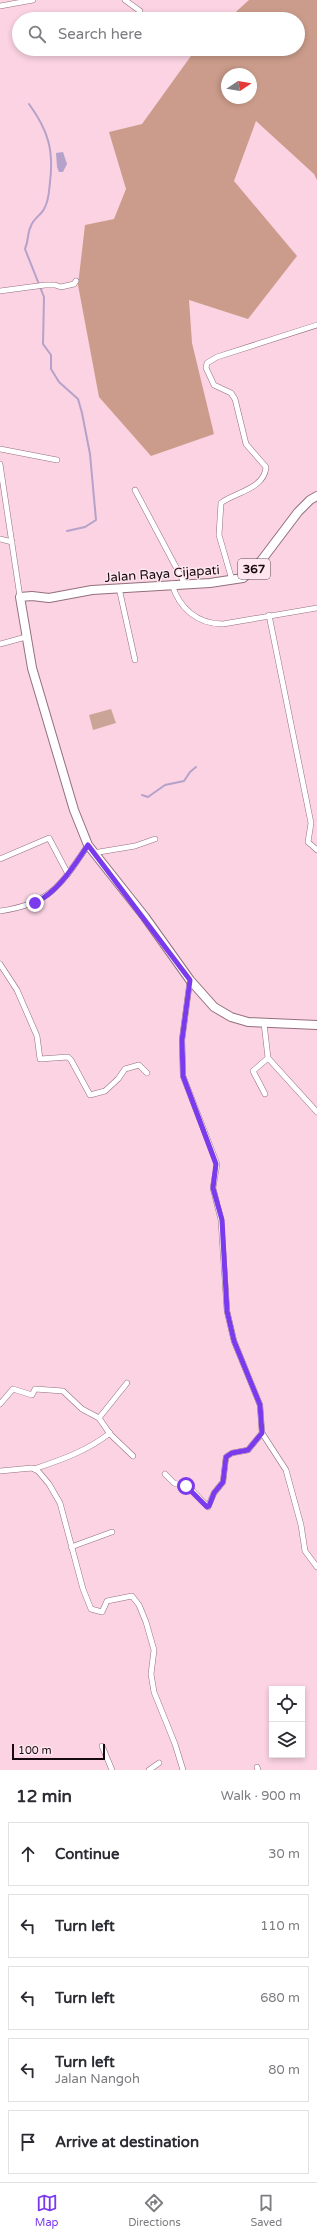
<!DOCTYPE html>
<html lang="en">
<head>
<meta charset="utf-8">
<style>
  :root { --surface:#fff; --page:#f7f7f7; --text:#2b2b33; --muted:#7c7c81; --line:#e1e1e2; --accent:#7c3aed }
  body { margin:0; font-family:"Varela Round",sans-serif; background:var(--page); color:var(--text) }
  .controls { position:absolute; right:12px; bottom:12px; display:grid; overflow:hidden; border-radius:0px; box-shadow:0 2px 6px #0003 }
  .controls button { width:36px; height:36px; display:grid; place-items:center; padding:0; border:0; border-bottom:1px solid var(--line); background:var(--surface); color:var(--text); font:20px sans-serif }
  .compass { position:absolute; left:221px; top:68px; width:36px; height:36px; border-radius:50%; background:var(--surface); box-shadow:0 2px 6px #0003; rotate:78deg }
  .scale { position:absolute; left:12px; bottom:10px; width:93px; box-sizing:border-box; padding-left:4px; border:2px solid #170a0f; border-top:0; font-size:11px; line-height:14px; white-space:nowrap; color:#170a0f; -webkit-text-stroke:3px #fee5ee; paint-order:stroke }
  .stop { position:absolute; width:12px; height:12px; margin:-9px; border:3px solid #7c3aed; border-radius:50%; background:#fff }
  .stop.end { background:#7c3aed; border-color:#fff; box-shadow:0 1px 4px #0008 }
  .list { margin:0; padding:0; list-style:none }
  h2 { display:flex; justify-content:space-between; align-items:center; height:52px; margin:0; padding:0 16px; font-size:17px }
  h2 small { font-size:13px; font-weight:400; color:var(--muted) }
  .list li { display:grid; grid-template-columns:26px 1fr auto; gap:12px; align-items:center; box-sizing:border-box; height:64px; margin:0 8px 8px; padding:0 8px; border:1px solid var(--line); border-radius:0px }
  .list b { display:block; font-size:15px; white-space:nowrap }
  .list p { margin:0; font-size:13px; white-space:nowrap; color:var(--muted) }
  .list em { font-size:13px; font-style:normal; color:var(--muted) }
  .icon { flex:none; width:22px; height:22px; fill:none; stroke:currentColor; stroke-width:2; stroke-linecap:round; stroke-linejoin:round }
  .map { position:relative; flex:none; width:317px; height:1770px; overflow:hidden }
  .search { position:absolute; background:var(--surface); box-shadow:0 2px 6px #0003; left:12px; right:12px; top:12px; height:44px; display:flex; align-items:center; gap:10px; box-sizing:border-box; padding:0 14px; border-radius:22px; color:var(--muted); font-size:15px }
  .sheet { height:412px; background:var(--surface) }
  nav { display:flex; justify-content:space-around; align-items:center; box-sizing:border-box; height:56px; border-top:1px solid var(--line); background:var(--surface); font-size:11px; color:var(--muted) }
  nav a { display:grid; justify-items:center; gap:2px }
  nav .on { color:var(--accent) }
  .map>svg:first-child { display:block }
</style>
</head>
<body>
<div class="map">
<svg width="317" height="1770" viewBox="0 0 317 1770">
  <rect width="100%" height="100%" fill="#fbd3e2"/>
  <polygon fill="#caa496" points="111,709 116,723 93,730 89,715"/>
  <path fill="#cb9c8b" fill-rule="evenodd" d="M249 0H317V180L314 174 256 121 234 181 297 256 248 319 189 300 192 343 214 434 151 456 99 397 78 285 85 225 114 219 126 189 109 132 142 124 196 49H298V19H228ZM227 74H251V98H227Z"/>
  <polygon fill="#b5a2ca" points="63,152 67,164 63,172 59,172 57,167 56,153"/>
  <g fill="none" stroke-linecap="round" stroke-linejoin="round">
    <g stroke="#b5a2ca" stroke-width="2">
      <path d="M29 104C48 130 54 150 50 182 49 191 49 201 44 209 41 215 33 219 31 226 27 233 29 240 25 249L44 297 43 344 51 355V369L59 382 78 399 82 413 90 454 96 520 85 527 67 531"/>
      <polyline points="142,795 148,797 165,785 184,781 190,772 196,767"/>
    </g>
    <defs>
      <g id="minor">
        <polyline points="125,0 140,11"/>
        <polyline points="0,6 33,0"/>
        <polyline points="0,291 45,285 55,285 61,287 74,284 76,281"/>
        <polyline points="0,449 57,460"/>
        <polyline points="0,464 20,597"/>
        <polyline points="135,490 185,584"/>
        <polyline points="0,539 12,542"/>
        <path d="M232 580 219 535 221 503C233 493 265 489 266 467L246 444 235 399 231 393 214 385 206 368 207 363 217 357 317 325"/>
        <path d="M172 584C179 608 197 624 223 624L317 608"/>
        <polyline points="119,588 135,660"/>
        <polyline points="269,615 311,823 308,842 317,850"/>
        <polyline points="0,644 26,637"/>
        <polyline points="93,853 135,846 155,839"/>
        <polyline points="0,859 49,838 68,874"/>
        <path d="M0 911C50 904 61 885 88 845"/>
        <polyline points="0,964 17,990 37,1036 40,1059 68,1057 71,1060 90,1095 105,1091 118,1079 125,1069 139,1065 147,1073"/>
        <polyline points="190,980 182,1040 183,1076 217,1164 213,1188 221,1220 227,1311 234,1341 260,1405 262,1433 286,1470 301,1525 305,1551 317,1567"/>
        <polyline points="264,1023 268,1058 253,1071 265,1094"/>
        <polyline points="268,1058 317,1112"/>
        <polyline points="127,1383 99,1418 110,1434 133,1456"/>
        <polyline points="0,1404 13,1389 32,1395 35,1389 63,1391 82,1409 99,1418"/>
        <path d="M34 1469C61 1460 87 1451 110 1433"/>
        <polyline points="0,1471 32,1468 38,1471 49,1484 60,1503 83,1589 91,1609 102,1612 107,1601 132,1596 139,1605 146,1622 154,1650 151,1674 154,1692 175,1744 183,1770"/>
        <polyline points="165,1474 174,1483 190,1488 208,1507 214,1493 223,1482 226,1457 232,1453 248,1450 262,1433"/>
        <polyline points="71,1547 112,1532"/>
        <polyline points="102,1746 112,1770"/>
        <polyline points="257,1767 258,1770"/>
        <polyline points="149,1770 159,1763"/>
      </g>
      <polyline id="primary" points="317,496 310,500 298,512 261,561 243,578 210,583 92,590 49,598 32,596 20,597 32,668 74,810 88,845 145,917 190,980 214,1007 231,1017 248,1022 317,1025"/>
    </defs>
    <use href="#minor" stroke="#936f7d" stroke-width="6"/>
    <use href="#primary" stroke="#936f7d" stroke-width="10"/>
    <use href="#minor" stroke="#fff" stroke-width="5"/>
    <use href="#primary" stroke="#fff" stroke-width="8"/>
  </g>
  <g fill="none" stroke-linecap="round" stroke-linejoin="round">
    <path stroke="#7c3aed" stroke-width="5" d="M35 903C59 891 73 867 88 845L190 980 182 1040 183 1076 216 1164 213 1188 222 1220 227 1311 234 1341 260 1405 262 1433 248 1450 232 1453 226 1457 223 1482 214 1493 209 1506 207 1507 186 1486"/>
  </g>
  <g text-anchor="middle" stroke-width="3" stroke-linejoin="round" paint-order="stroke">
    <rect fill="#fee5ee" stroke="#5c4c52" stroke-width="1" x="238" y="559" width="32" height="20" rx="3"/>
    <g font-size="12" font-weight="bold" fill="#170a0f">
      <text x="254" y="573">367</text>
    </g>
    <g font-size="13" fill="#170a0f" stroke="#fee5ee">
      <text transform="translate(162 573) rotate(-4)" y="5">Jalan Raya Cijapati</text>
    </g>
  </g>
</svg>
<div class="controls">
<button><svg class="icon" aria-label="locate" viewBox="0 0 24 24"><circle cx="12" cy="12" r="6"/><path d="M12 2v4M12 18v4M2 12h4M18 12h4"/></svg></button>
<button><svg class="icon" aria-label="layers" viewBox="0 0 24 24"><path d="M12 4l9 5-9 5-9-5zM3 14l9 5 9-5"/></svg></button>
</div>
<svg class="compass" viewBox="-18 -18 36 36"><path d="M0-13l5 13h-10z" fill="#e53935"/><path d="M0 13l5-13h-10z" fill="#7c7c81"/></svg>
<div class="scale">100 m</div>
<div class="stop" style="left:186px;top:1486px"></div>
<div class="stop end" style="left:35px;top:903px"></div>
<div class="search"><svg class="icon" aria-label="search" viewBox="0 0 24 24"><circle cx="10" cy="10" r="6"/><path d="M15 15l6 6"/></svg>Search here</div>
</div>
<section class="sheet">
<h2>12 min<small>Walk · 900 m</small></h2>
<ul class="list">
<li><svg class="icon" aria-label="ahead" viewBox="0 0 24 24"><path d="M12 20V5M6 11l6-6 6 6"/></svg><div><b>Continue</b></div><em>30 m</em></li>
<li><svg class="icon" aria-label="left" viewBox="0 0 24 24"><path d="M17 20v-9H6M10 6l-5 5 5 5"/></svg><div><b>Turn left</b></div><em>110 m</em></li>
<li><svg class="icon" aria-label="left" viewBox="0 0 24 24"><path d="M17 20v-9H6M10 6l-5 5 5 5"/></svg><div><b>Turn left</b></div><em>680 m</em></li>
<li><svg class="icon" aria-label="left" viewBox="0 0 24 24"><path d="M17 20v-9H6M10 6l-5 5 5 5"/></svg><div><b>Turn left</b><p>Jalan Nangoh</p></div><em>80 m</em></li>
<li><svg class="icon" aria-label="arrive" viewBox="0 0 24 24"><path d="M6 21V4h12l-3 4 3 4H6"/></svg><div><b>Arrive at destination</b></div></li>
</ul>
</section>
<nav>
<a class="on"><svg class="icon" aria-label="map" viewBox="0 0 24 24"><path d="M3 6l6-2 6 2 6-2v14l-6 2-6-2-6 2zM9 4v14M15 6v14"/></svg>Map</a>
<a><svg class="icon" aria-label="directions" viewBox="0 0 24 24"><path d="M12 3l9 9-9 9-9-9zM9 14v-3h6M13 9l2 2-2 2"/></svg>Directions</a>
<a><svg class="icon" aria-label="saved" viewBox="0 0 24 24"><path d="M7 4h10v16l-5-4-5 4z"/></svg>Saved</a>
</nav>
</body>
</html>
